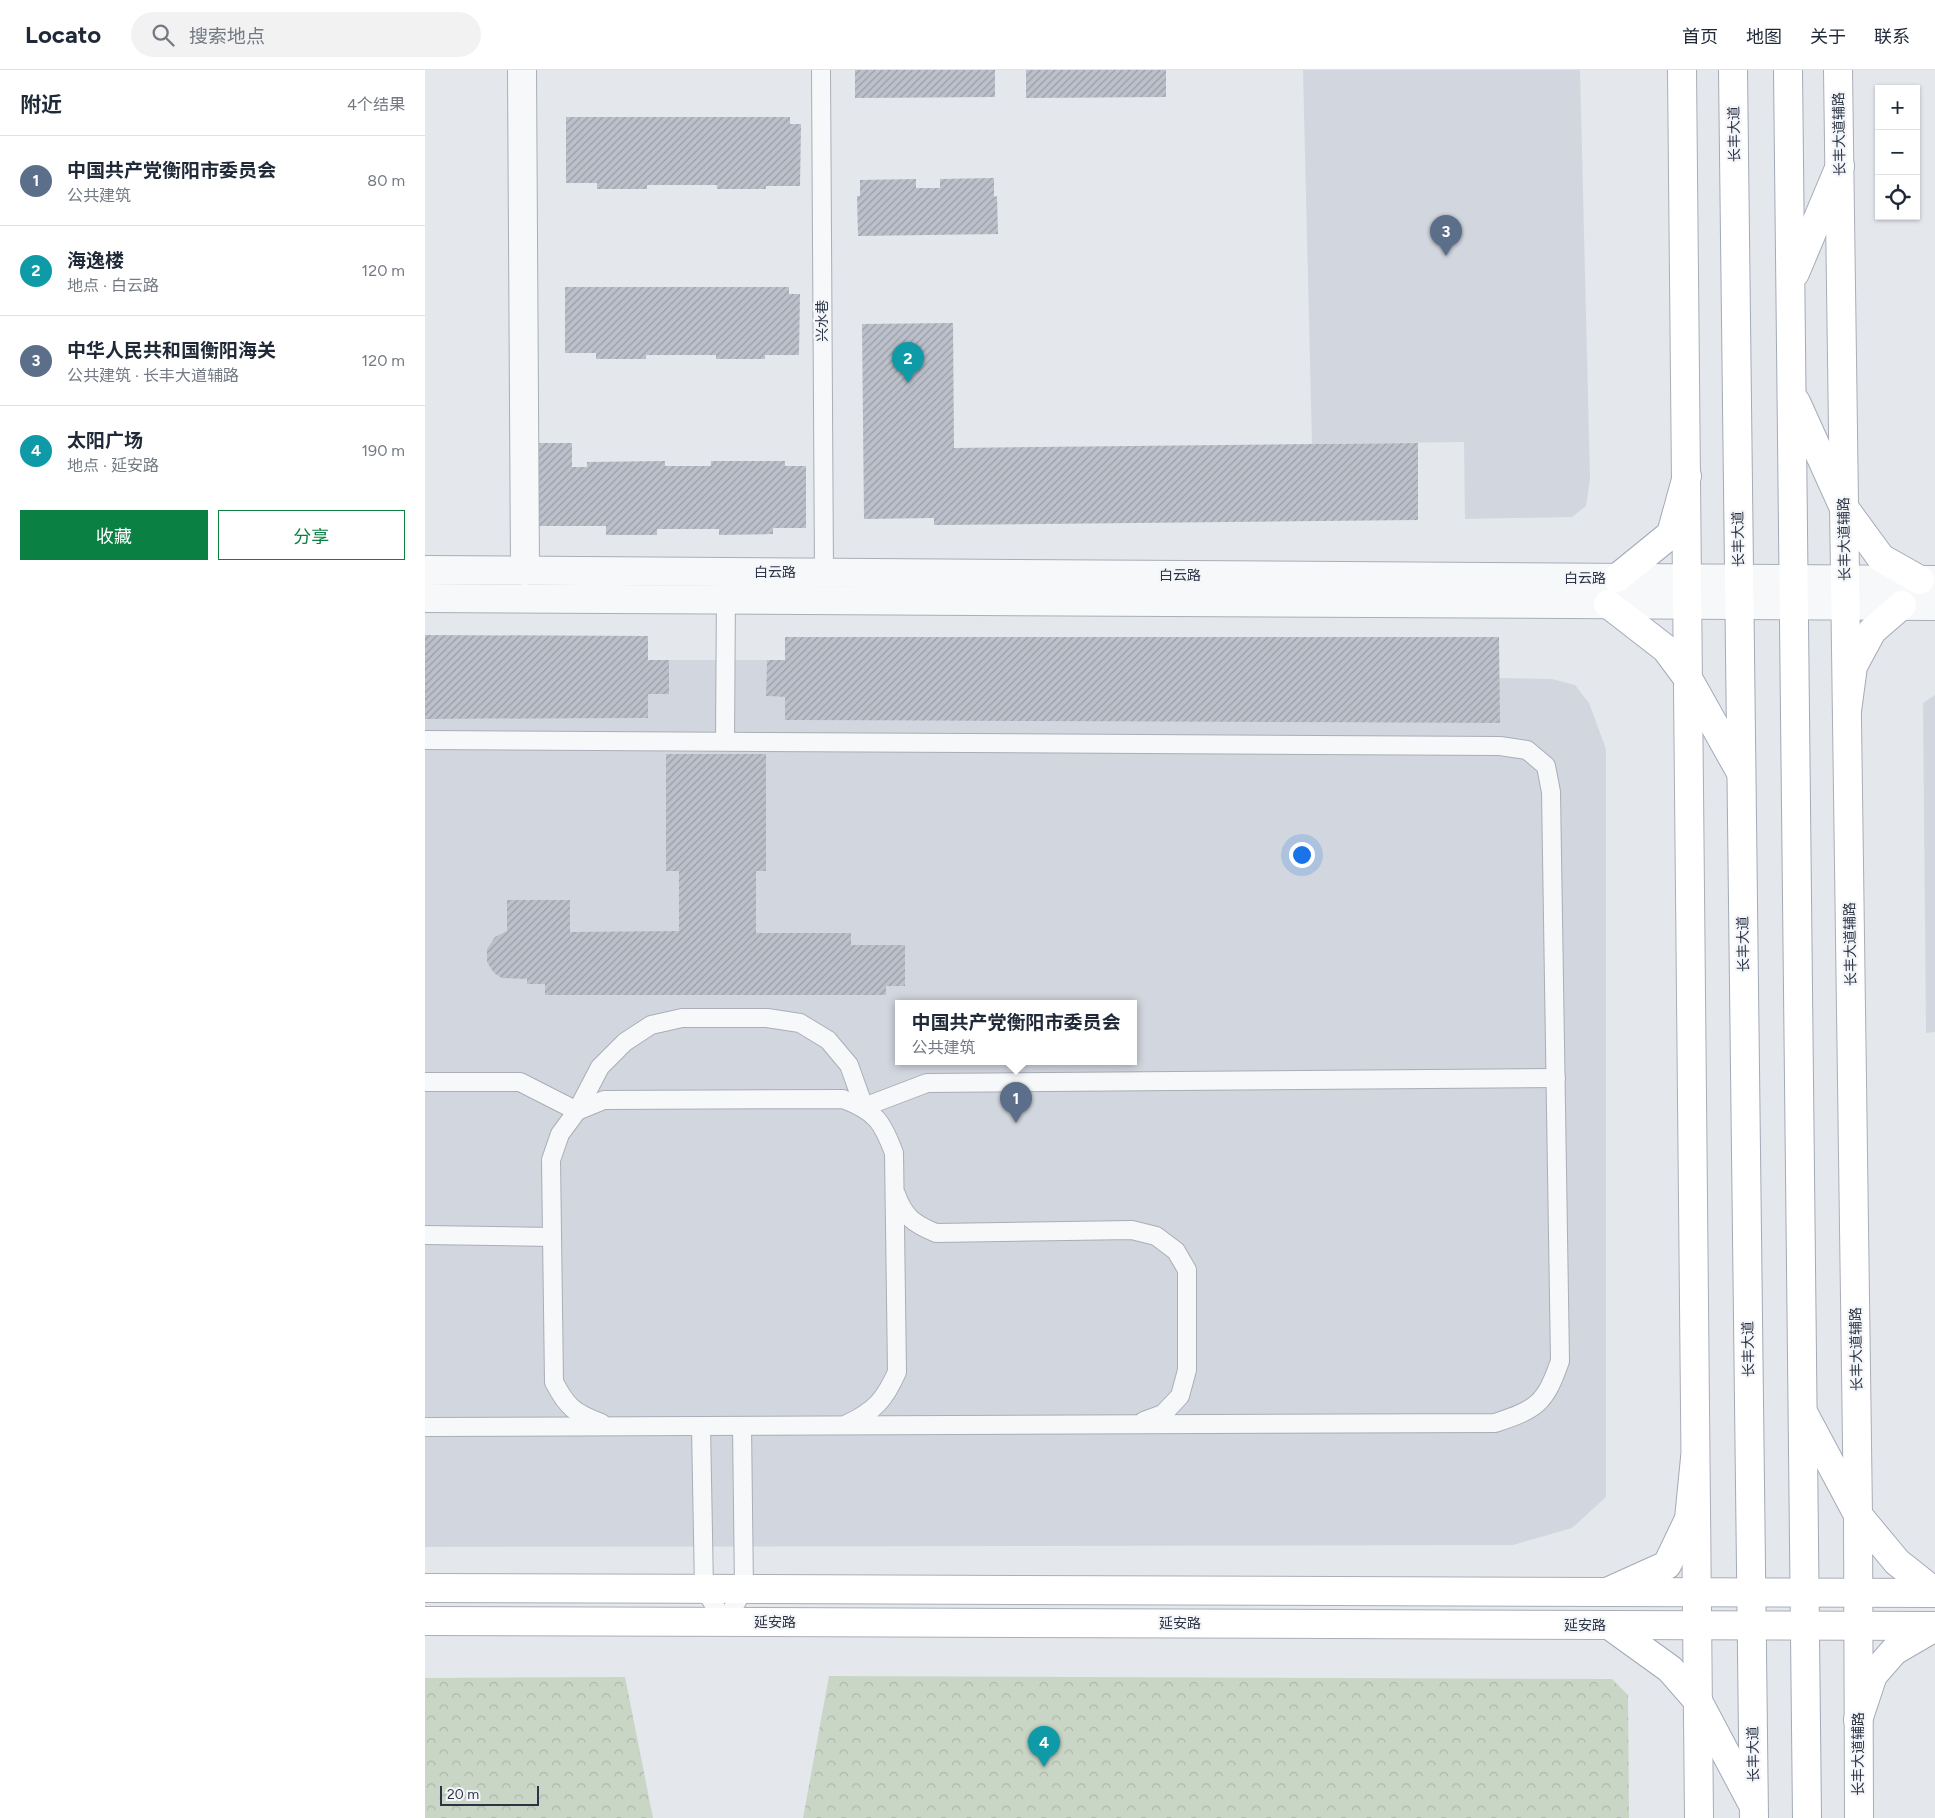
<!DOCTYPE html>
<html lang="zh">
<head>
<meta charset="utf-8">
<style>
  :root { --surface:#fff; --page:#f2f2f3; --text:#1f2937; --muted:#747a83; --line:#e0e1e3; --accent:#0b8043 }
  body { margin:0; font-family:Figtree,"Noto Sans SC",sans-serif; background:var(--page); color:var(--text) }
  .controls { position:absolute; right:15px; top:15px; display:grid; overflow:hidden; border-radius:0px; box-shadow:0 1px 4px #0004 }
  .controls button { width:45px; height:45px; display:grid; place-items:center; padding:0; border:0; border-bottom:1px solid var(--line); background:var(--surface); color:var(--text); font:25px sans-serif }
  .scale { position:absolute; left:15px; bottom:12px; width:99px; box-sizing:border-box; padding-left:5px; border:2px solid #2b3445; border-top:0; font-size:14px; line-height:18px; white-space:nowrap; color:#2b3445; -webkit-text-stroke:4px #f4f6f9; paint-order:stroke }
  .you { position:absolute; left:876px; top:784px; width:18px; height:18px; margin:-12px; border:4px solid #fff; border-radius:50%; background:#1a73e8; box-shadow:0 0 0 8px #1a73e833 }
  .badge { display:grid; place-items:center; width:32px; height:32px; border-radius:50%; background:var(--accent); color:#fff; font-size:16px; font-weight:700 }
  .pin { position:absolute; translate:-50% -41px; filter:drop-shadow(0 1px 2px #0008) }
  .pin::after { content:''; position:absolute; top:26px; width:18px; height:15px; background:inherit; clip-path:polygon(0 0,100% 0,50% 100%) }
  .popup { position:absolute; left:470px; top:930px; width:242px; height:65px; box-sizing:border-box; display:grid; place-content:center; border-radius:0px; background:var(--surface); filter:drop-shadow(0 1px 4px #0005); font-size:16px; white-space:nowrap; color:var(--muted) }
  .popup b { font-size:19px; color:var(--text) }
  .popup::after { content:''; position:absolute; left:50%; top:100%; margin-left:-10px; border:10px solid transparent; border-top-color:var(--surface) }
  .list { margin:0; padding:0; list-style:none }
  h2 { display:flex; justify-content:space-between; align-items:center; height:65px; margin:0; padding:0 20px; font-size:21px }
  h2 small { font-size:16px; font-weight:400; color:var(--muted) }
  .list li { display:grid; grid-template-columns:32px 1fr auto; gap:15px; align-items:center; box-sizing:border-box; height:90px; padding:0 20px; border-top:1px solid var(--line) }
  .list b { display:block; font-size:19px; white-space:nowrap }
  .list p { margin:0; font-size:16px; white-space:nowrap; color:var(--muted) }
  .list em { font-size:16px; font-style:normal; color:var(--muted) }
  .actions { display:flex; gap:10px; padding:15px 20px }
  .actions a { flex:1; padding:11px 0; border:1px solid var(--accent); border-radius:0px; text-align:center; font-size:18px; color:var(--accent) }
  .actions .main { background:var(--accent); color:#fff }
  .icon { flex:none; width:28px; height:28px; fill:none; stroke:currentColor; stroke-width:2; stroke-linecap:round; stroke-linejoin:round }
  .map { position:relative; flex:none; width:1510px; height:1748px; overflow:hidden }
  header { display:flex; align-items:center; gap:30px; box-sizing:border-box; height:70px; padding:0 25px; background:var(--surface); border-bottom:1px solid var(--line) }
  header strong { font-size:24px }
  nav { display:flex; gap:28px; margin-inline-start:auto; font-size:18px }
  .search { width:350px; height:45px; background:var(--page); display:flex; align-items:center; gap:12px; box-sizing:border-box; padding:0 18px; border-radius:28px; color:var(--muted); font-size:19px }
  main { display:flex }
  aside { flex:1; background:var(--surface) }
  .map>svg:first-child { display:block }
</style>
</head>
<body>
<header>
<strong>Locato</strong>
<div class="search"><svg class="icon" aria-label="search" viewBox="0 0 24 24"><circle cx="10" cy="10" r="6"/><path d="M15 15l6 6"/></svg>搜索地点</div>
<nav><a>首页</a><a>地图</a><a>关于</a><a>联系</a></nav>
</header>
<main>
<aside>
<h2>附近<small>4个结果</small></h2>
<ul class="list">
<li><span class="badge" style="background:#5c6f8a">1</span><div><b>中国共产党衡阳市委员会</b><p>公共建筑</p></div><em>80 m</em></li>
<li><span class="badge" style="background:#0f9aa8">2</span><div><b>海逸楼</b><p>地点 · 白云路</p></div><em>120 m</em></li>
<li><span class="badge" style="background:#5c6f8a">3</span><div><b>中华人民共和国衡阳海关</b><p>公共建筑 · 长丰大道辅路</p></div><em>120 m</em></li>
<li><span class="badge" style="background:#0f9aa8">4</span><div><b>太阳广场</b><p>地点 · 延安路</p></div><em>190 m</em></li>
</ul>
<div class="actions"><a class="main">收藏</a><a>分享</a></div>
</aside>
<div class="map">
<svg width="1510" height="1748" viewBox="0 0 1510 1748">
  <defs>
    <pattern id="forest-crowns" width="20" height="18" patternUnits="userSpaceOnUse" patternTransform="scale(1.25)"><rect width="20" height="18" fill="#c9d6c5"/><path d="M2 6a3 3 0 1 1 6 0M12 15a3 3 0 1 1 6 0" fill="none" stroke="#adb8ab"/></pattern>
    <pattern id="building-hatch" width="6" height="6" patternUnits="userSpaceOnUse" patternTransform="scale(1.25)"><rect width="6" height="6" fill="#bbc0ca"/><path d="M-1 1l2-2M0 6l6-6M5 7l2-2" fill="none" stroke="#989da6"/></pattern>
  </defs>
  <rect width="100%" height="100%" fill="#e4e7ec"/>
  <g fill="#d2d6de" fill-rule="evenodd">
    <polygon points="878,0 1155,0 1165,409 1161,436 1147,447 1040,449 1039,372 887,374"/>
    <path d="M244 590H342L341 626 360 627V650L1074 653V608L1127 609 1150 615 1164 633 1181 679V1427L1147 1458 1088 1475 0 1477V649L223 648V624H244ZM474 934H708V992H474Z"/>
    <polygon points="1510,625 1510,962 1501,963 1498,633"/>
  </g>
  <g fill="url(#forest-crowns)">
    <polygon points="404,1606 1187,1609 1203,1625 1204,1748 378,1748"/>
    <polygon points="200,1607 228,1748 0,1748 0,1608"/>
  </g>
  <g fill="url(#building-hatch)">
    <polygon points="430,0 570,0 570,27 430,28"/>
    <polygon points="601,0 741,0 741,27 601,28"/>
    <polygon points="141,47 365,47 365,54 376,54 375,116 341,116 341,119 292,119 292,115 222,115 222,119 172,119 172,113 141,113"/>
    <polygon points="569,108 569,127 572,126 573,164 433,166 432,126 435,126 435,110 491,109 491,118 515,118 515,109"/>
    <polygon points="140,217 364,217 364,224 375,224 374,285 340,285 340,289 291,289 291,285 221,285 221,289 171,289 171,283 140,283"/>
    <polygon points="528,253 529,378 993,373 993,450 509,455 509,448 439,449 437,254"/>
    <polygon points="114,373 147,373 147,397 162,397 162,392 240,391 240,396 286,396 286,391 360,391 360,396 381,396 381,458 348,458 348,464 294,465 294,459 232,459 232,465 181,465 181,456 114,456"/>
    <polygon points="0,565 223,566 223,590 244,590 244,624 223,624 223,648 0,649"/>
    <polygon points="360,567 1074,567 1075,653 360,650 360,627 341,626 342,590 360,590"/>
    <polygon points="241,684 341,684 341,801 331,801 331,863 426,863 426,875 480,875 480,916 461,916 461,925 120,925 120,914 102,914 102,909 77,908 69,903 62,892 62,879 70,867 82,861 82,830 145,830 145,862 254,861 254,801 241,801"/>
  </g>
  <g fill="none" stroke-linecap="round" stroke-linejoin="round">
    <defs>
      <g id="service">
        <polyline points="396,0 399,503"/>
        <path d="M0 670 1075 676 1102 680 1121 696 1126 722 1135 1291C1120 1334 1112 1339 1070 1353L0 1357"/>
        <polyline points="300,671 301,519"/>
        <polyline points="0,1012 95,1012 152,1041 175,997 200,972 226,955 257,948 342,948 375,953 403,970 424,995 439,1037 502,1013 1131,1008"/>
        <path d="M471 1124C479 1147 489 1154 511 1163L707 1160 731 1166 751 1181 762 1200V1300L755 1326 738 1344 719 1351"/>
        <polyline points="0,1165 127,1167"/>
        <path d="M176 1353C149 1343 142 1337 129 1312L126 1090 135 1064 152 1041 179 1030 418 1029C451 1042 457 1051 469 1083L472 1302C460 1329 450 1341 422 1354"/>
        <polyline points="276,1356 279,1519 300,1552 319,1519 317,1356"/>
      </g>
      <polyline id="minor" points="97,0 100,501"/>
      <g id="tertiary">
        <polyline points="0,500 1510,510"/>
        <polyline points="0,528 1510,536"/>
      </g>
      <g id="secondary">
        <polyline points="1257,0 1274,1748"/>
        <polyline points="1413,0 1433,1445 1434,1748"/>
        <polyline points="0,1518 1510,1523"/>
        <polyline points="0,1551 1510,1556"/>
      </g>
      <g id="primary">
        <polyline points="1308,0 1329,1748"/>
        <polyline points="1363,0 1382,1748"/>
        <polyline points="1370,203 1415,96"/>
        <polyline points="1371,332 1418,436 1456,488 1495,510"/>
        <polyline points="1192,508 1246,464 1262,406"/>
        <polyline points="1183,534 1241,579 1264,610 1315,701"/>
        <polyline points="1422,641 1428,596 1447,561 1477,535"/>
        <polyline points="1379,1344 1433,1445 1472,1492 1510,1522"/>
        <polyline points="1182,1522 1242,1495 1264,1449 1270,1388"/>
        <polyline points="1184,1555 1245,1599 1273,1631 1326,1731"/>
        <polyline points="1433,1650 1448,1605 1469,1581 1510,1557"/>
      </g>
    </defs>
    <use href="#service" stroke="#a9aeb7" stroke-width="20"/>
    <use href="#minor" stroke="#a9aeb7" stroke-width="30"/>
    <use href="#tertiary" stroke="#a9aeb7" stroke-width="30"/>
    <use href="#secondary" stroke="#a9aeb7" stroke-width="30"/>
    <use href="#primary" stroke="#a3abb8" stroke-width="30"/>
    <use href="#service" stroke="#f7f8fa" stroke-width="18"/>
    <use href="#minor" stroke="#f7f8fa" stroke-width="28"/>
    <use href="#tertiary" stroke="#f7f8fa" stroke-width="28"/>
    <use href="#secondary" stroke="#fff" stroke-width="28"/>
    <use href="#primary" stroke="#fff" stroke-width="28"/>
  </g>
  <g text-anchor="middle" stroke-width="4.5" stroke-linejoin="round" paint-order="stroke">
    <g font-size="14" fill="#2b3445" stroke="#f4f6f9">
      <text transform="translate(1309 64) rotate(-91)" y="5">长丰大道</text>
      <text transform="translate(1414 64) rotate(-91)" y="5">长丰大道辅路</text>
      <text transform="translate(397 251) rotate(-90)" y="5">兴水巷</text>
      <text transform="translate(1313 469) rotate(-91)" y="5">长丰大道</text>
      <text transform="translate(1419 469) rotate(-91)" y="5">长丰大道辅路</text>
      <text x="350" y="507">白云路</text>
      <text x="755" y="510">白云路</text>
      <text x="1160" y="513">白云路</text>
      <text transform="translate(1318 874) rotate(-91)" y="5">长丰大道</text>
      <text transform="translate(1425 874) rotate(-91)" y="5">长丰大道辅路</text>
      <text transform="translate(1323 1279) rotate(-91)" y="5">长丰大道</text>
      <text transform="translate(1431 1279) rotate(-91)" y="5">长丰大道辅路</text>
      <text x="350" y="1557">延安路</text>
      <text x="755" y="1558">延安路</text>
      <text x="1160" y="1560">延安路</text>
      <text transform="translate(1328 1684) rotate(-91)" y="5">长丰大道</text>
      <text transform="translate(1433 1684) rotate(-90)" y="5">长丰大道辅路</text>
    </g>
  </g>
</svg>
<div class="controls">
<button>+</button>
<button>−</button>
<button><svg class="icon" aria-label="locate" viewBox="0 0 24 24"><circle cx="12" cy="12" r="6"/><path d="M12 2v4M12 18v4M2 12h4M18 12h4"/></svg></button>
</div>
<div class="scale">20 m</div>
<div class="you"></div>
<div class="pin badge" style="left:591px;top:1053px;background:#5c6f8a">1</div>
<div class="popup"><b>中国共产党衡阳市委员会</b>公共建筑</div>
<div class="pin badge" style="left:483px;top:313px;background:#0f9aa8">2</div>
<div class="pin badge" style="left:1021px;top:186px;background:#5c6f8a">3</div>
<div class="pin badge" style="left:619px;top:1697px;background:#0f9aa8">4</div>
</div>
</main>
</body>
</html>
